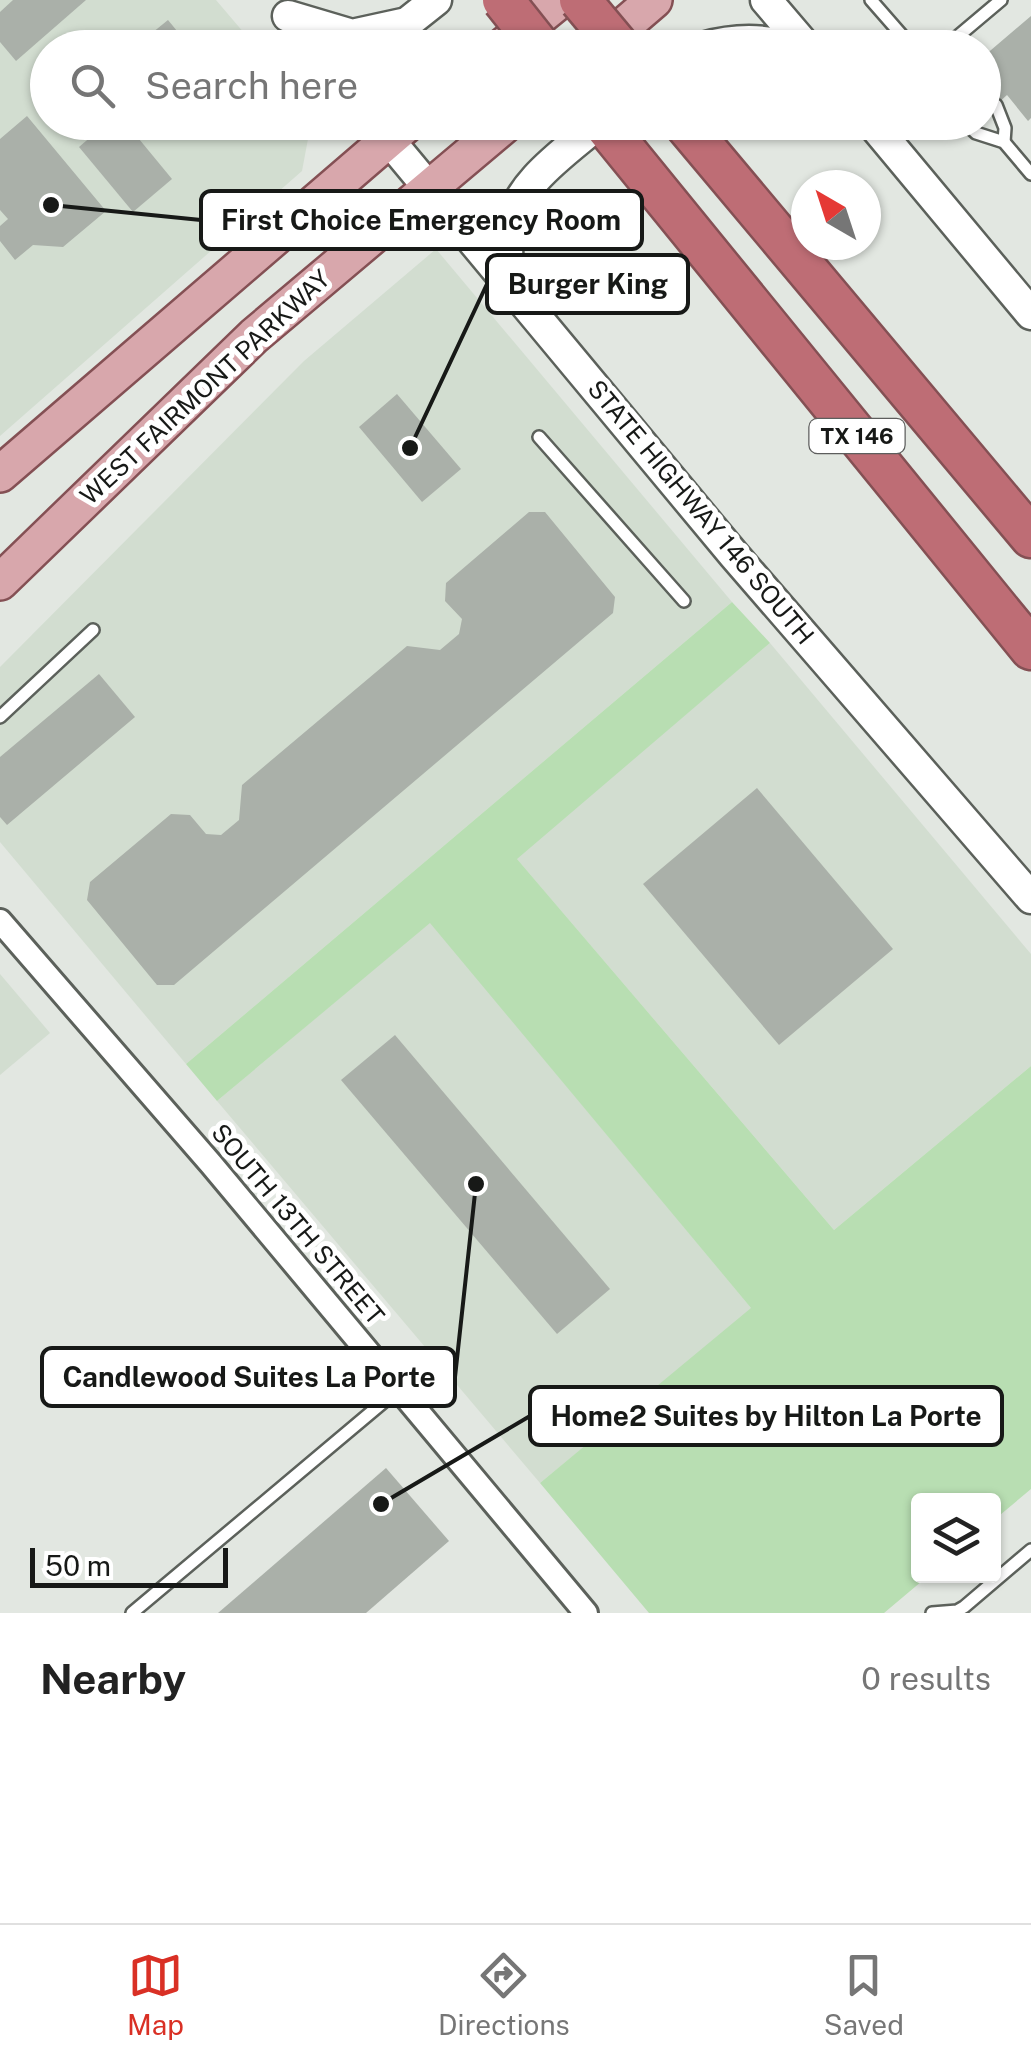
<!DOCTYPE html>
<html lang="en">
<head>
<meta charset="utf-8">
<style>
  :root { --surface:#fff; --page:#f2f2f2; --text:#222; --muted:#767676; --line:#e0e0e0; --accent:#d93025 }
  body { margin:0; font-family:"Public Sans",sans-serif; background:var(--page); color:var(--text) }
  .controls { position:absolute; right:30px; bottom:30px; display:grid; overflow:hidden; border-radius:10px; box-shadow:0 2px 8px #0004 }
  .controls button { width:90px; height:90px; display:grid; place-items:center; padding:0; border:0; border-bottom:2px solid var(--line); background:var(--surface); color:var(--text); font:50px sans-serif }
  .compass { position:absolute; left:791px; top:170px; width:90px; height:90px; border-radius:50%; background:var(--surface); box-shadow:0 2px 8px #0004; rotate:321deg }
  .scale { position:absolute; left:30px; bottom:25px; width:198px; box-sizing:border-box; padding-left:10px; border:5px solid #171917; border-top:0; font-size:28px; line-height:35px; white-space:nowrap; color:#171917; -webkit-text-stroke:8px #fff; paint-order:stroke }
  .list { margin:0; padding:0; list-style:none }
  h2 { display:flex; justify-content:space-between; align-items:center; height:130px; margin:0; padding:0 40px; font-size:42px }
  h2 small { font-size:32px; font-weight:400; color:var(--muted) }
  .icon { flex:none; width:55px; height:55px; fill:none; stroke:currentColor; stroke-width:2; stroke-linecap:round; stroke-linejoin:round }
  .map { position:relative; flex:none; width:1031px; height:1613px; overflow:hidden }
  .search { position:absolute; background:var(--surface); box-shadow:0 2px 8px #0004; left:30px; right:30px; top:30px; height:110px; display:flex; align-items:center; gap:25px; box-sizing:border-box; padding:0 35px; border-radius:55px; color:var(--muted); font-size:38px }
  .sheet { height:310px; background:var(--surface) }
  nav { display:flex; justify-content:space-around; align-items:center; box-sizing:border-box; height:140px; border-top:2px solid var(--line); background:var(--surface); font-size:28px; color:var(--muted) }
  nav a { display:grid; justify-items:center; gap:5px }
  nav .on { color:var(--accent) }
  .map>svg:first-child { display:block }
</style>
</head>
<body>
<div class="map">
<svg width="1031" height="1613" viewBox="0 0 1031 1613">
  <rect width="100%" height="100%" fill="#e2e7e1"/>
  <g fill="#d2ddd0">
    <polygon points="0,0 216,0 256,47 48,48 48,122 311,123 302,171 0,436"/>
    <polygon points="436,249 732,602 186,1064 0,842 0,667 304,361"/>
    <polygon points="770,643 1031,954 1031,1066 834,1230 516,858"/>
    <polygon points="430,922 752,1309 540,1483 217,1101"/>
    <polygon points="0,974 50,1033 0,1075"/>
  </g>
  <polygon fill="#b8deb2" points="732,602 770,643 517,859 834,1230 1031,1066 1031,1489 994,1520 994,1500 918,1500 918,1576 928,1576 884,1613 649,1613 540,1483 751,1308 430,923 217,1101 186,1064"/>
  <g fill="#aab0a9">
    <polygon points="13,0 86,0 16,61 0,42 0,12"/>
    <polygon points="1031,16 1031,118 1028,121 1007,95 984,116 984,82 991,76 984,67 984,56"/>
    <polygon points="168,20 191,48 156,48 147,37"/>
    <polygon points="27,116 106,211 63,247 33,245 15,260 0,241 0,226 8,219 0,210 0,139"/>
    <polygon points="108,122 125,122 172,179 133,212 79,147"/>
    <polygon points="397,394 461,469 422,502 359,427"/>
    <polygon points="529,512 545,512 615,597 613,613 174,985 157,985 87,900 90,882 171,814 190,815 206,834 221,835 239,820 242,785 407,646 440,650 459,634 462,619 445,601 446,583"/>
    <polygon points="99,674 135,717 7,825 0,817 0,757"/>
    <polygon points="757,788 893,949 779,1045 643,884"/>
    <polygon points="395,1035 610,1289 557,1334 341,1080"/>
    <polygon points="386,1468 449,1541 366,1613 218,1613"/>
  </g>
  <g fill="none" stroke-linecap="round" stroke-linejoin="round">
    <defs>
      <g id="lane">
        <polyline points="871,0 913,48"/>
        <polyline points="944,48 1001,0"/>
        <polyline points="996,105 1005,128 1004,142"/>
        <polyline points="964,122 976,133 1004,142 1031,174"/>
        <polyline points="539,437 684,601"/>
        <polyline points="0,717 93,630"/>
        <polyline points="132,1613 400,1388"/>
        <polyline points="932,1613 957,1611 964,1607 1031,1550"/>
      </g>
      <polyline id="street" points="0,921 211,1164 586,1613"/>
      <g id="secondary">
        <polyline points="766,0 807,48"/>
        <polyline points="288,16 352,35 407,23 436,0"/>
        <path d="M702 48C731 40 760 37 789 48"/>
        <polyline points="374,122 734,555 1031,898"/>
        <polyline points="871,122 1031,314"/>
        <path d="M509 282C508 264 505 244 509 227 519 181 567 151 600 122"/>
      </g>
      <g id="primary">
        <polyline points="501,48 560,0"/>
        <polyline points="598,48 654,0"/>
        <polyline points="0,474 409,122"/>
        <polyline points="0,582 254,336 508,122"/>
      </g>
      <g id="highway">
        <polyline points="602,122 1031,649"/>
        <polyline points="683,122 1031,537"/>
      </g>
    </defs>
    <use href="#lane" stroke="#5c615b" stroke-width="16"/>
    <use href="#street" stroke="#5c615b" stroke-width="28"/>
    <use href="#secondary" stroke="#5c615b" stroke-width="35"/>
    <use href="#primary" stroke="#845054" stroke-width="40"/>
    <use href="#highway" stroke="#845054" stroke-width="45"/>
    <use href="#lane" stroke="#fff" stroke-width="11"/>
    <use href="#street" stroke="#fff" stroke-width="22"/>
    <use href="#secondary" stroke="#fff" stroke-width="30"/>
    <use href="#primary" stroke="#d8a7ac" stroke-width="35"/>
    <use href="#highway" stroke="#be6d75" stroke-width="40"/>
    <defs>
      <g id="highway-bridge">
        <polyline points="503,0 541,48"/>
        <polyline points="580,0 620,48"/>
      </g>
    </defs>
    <use href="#highway-bridge" stroke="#845054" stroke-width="45" stroke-linecap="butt"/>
    <use href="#highway-bridge" stroke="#be6d75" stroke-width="40"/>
  </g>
  <g text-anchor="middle" stroke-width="10" stroke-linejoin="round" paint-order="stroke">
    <rect fill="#fff" stroke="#5d5e5d" stroke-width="2.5" x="809.5" y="419" width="95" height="34" rx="8"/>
    <g font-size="22" font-weight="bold" fill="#171917">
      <text x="857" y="444">TX 146</text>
    </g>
    <g font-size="25" fill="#171917" stroke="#fff">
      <text transform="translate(205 387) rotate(-43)" y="9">WEST FAIRMONT PARKWAY</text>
      <text transform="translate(701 512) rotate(50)" y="9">STATE HIGHWAY 146 SOUTH</text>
      <text transform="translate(298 1224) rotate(50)" y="9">SOUTH 13TH STREET</text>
    </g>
  </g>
  <path fill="none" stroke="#171917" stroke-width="4" d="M51 205L201 220M410 448L487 284M476 1184L455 1377M381 1504L530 1416"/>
  <g fill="#171917" stroke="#fff" stroke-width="4">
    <circle cx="51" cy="205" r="10"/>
    <circle cx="410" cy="448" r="10"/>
    <circle cx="476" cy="1184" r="10"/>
    <circle cx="381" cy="1504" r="10"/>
  </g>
  <g fill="#fff" stroke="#171917" stroke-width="4">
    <rect x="201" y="191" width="441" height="58" rx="10"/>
    <rect x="487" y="255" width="201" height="58" rx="10"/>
    <rect x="42" y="1348" width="413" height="58" rx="10"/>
    <rect x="530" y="1387" width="472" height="58" rx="10"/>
  </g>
  <g font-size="28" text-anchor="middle" font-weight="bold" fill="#171917">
    <text x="421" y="230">First Choice Emergency Room</text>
    <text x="588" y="294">Burger King</text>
    <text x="249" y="1387">Candlewood Suites La Porte</text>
    <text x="766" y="1426">Home2 Suites by Hilton La Porte</text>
  </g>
</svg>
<div class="controls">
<button><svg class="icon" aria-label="layers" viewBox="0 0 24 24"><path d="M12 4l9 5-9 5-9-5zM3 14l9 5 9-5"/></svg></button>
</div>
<svg class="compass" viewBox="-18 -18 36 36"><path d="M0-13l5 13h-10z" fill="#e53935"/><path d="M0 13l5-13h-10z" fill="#767676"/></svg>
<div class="scale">50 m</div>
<div class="search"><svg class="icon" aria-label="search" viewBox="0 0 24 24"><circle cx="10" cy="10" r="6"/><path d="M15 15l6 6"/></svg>Search here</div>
</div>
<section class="sheet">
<h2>Nearby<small>0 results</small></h2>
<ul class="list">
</ul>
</section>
<nav>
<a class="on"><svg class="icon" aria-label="map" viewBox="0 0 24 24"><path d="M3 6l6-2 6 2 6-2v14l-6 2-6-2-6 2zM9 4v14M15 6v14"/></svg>Map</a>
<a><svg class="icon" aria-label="directions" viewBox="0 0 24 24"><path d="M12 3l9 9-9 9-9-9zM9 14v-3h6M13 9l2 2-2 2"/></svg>Directions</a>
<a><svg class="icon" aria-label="saved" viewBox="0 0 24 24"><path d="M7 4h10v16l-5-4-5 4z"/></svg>Saved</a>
</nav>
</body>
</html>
